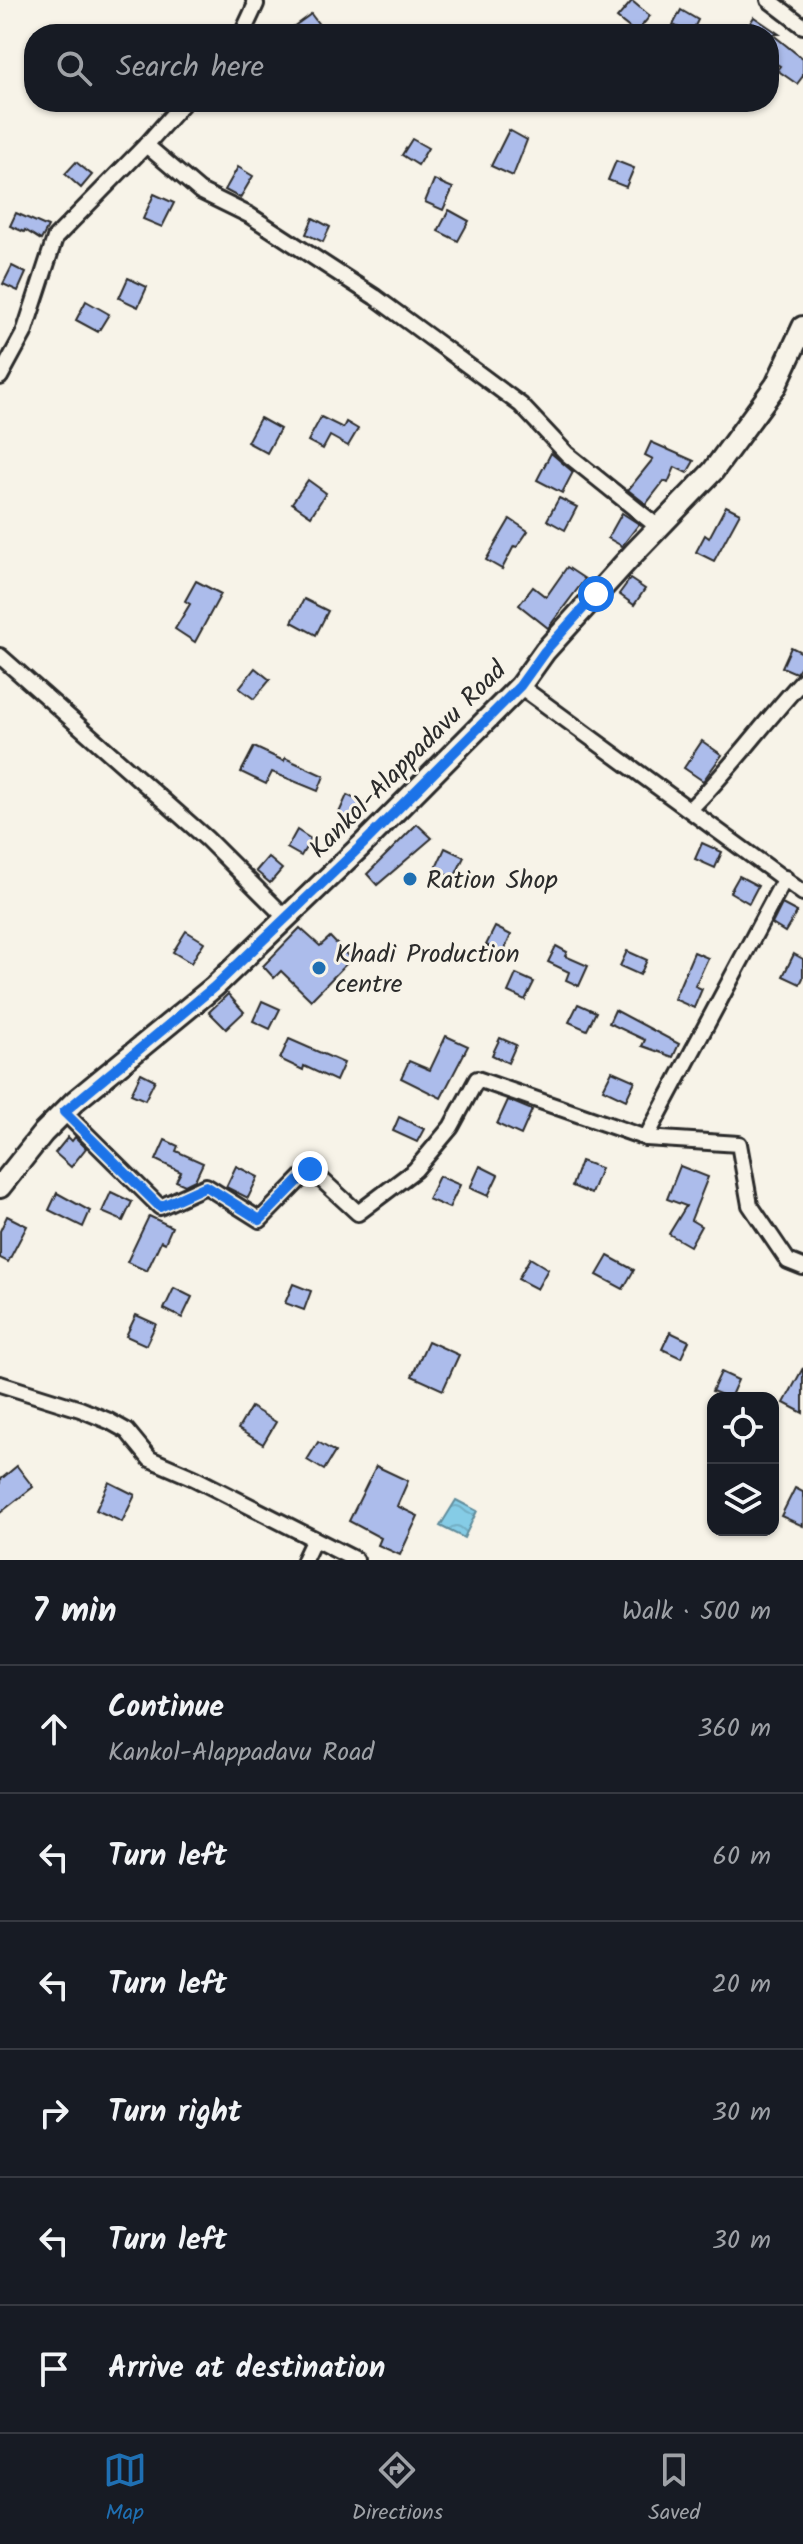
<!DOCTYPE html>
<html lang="en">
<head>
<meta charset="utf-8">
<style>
  :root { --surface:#171b24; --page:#20242c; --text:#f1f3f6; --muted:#9ea1a6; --line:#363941; --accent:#1f6fb2 }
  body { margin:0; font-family:Kalam,sans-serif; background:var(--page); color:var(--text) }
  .controls { position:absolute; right:24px; bottom:24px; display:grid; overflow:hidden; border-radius:16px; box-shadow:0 2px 6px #0004 }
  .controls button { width:72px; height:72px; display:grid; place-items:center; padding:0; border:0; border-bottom:2px solid var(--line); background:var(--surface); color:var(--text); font:40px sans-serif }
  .stop { position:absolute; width:24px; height:24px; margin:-18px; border:6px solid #1a73e8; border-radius:50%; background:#fff }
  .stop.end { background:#1a73e8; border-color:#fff; box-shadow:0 2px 8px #0008 }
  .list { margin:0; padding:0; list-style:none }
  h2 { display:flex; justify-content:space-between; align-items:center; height:104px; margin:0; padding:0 32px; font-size:34px }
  h2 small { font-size:26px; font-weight:400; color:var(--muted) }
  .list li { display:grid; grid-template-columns:52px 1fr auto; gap:24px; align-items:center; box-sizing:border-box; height:128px; padding:0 32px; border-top:2px solid var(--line) }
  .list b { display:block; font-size:30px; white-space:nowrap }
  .list p { margin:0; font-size:26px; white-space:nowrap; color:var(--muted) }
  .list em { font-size:26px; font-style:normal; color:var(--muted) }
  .icon { flex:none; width:44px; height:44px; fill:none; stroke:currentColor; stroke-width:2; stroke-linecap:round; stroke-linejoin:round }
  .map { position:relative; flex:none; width:803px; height:1560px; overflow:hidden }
  .search { position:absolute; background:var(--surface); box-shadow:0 2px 6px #0004; left:24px; right:24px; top:24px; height:88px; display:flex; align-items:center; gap:20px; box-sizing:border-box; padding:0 28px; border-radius:32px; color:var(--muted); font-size:30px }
  .sheet { height:872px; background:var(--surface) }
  nav { display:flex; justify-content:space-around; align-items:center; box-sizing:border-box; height:112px; border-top:2px solid var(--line); background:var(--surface); font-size:22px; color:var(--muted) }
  nav a { display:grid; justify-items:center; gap:4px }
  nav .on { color:var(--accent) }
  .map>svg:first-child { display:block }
</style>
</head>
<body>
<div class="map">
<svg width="803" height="1560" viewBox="0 0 803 1560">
  <defs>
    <pattern id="water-waves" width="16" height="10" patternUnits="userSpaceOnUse" patternTransform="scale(2)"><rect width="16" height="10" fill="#85cce6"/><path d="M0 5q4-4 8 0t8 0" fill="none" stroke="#73afc5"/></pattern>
  </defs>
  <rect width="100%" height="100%" fill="#f7f3e8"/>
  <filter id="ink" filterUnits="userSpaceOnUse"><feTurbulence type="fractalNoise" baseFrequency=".0125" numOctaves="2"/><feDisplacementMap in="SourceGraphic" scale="16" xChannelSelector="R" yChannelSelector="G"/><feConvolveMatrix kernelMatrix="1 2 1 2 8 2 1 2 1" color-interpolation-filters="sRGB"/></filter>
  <g filter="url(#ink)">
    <polygon fill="url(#water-waves)" stroke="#618c9b" stroke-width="2" points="456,1500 477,1511 464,1538 440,1526"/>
    <g fill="#acbceb" stroke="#2b2b2b" stroke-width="2">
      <polygon points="632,1 650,16 636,33 617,18"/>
      <polygon points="681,10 698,20 691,34 673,25"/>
      <polygon points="311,14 326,34 298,34 293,27"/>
      <polygon points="754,17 779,34 772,34 803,59 803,76 797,84 777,70 780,66 769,59 769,34 743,34"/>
      <polygon points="509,130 527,140 513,176 491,166"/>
      <polygon points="412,139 428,148 418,165 402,155"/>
      <polygon points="616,161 634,168 626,187 608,180"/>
      <polygon points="76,162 92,175 81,188 65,174"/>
      <polygon points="238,167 253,176 240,198 225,190"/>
      <polygon points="434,180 453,188 443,210 425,202"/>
      <polygon points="154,194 174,203 162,227 143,219"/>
      <polygon points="449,210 469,221 458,241 438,231"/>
      <polygon points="16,213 48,227 41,240 25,230 24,232 10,226"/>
      <polygon points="313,218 330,227 323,242 306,234"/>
      <polygon points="12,266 26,273 18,291 3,284"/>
      <polygon points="128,278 147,287 138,307 119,298"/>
      <polygon points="86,301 109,314 98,332 76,320"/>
      <polygon points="321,417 343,428 346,422 358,429 348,446 330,436 323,449 308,441"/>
      <polygon points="260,418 280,429 267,453 247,442"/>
      <polygon points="651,442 694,461 687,473 675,467 668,483 664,481 646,504 628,490 653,459 645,455"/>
      <polygon points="551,453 573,472 562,493 537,480"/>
      <polygon points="308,480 326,493 311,516 292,503"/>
      <polygon points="559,498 577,507 565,530 547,520"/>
      <polygon points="726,506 740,513 714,561 696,552 705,535 709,538"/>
      <polygon points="622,513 639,524 622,546 608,538"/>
      <polygon points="510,519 528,531 517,547 514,546 502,569 486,560"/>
      <polygon points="567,567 585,579 548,628 519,605 533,587 546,597"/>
      <polygon points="630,579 645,589 634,605 619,594"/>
      <polygon points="196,581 221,594 195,642 175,629 190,604 185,601"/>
      <polygon points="304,599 328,611 316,635 292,622"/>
      <polygon points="791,647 803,653 803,663 796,673 782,667"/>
      <polygon points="255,668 270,680 254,699 239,688"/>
      <polygon points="702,741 722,755 703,781 684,768"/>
      <polygon points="254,747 284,761 285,758 324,776 318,791 272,772 266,784 241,772"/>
      <polygon points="347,795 368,805 358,824 338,815"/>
      <polygon points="417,824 432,838 377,885 367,874"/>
      <polygon points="297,830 311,839 301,856 287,848"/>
      <polygon points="702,843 722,852 715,868 695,859"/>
      <polygon points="445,848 464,857 454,878 435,870"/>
      <polygon points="268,857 282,869 270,883 256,871"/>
      <polygon points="739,876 758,886 749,903 730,892"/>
      <polygon points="782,904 797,912 785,932 772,924"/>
      <polygon points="495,927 511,935 503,953 486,945"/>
      <polygon points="300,928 320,946 330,937 351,959 311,1000 281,971 274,978 263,966"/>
      <polygon points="186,931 204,942 191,963 173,952"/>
      <polygon points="556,946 567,952 565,956 588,966 579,986 566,980 569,972 548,962"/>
      <polygon points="627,951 647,960 640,975 620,966"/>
      <polygon points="694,952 708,958 695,986 702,989 694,1008 674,999"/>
      <polygon points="794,954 803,959 803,978 800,984 783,976"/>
      <polygon points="516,974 534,982 525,1000 508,992"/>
      <polygon points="228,994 244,1012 226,1029 209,1012"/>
      <polygon points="262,1001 280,1009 270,1029 253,1021"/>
      <polygon points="578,1004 596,1012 587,1030 569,1022"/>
      <polygon points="615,1010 679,1044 673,1057 642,1046 645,1040 609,1023"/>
      <polygon points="446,1036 468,1046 441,1098 401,1078 409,1061 430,1070"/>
      <polygon points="500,1038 516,1045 508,1063 492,1055"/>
      <polygon points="289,1039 344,1063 336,1081 304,1066 303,1070 280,1059"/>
      <polygon points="612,1071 635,1081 626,1100 603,1089"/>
      <polygon points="141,1073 155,1080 145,1100 131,1094"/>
      <polygon points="508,1100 532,1110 521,1135 497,1124"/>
      <polygon points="399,1117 424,1129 417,1142 393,1131"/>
      <polygon points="68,1137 72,1141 75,1137 86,1148 71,1167 55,1153"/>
      <polygon points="165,1140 178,1146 176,1151 203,1163 195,1180 185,1185 176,1181 181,1172 156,1160"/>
      <polygon points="581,1161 601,1168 591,1194 572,1186"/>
      <polygon points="236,1166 258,1177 248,1198 226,1187"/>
      <polygon points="480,1166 498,1175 488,1196 470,1188"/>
      <polygon points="680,1166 708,1177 691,1220 701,1226 690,1246 669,1234 686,1206 667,1199"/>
      <polygon points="439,1176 460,1185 449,1208 428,1199"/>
      <polygon points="111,1192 132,1202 123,1221 102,1212"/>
      <polygon points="57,1193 90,1211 83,1227 49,1210"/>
      <polygon points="7,1216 27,1226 8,1262 0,1258 0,1231"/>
      <polygon points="149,1216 172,1227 165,1243 161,1241 147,1271 127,1262"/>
      <polygon points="608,1256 634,1270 623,1289 597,1275"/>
      <polygon points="530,1258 548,1269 537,1289 518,1279"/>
      <polygon points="293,1284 311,1291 304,1310 285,1303"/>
      <polygon points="174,1288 192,1297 182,1318 164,1309"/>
      <polygon points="136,1315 156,1324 146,1345 126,1336"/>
      <polygon points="670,1332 689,1341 681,1358 662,1349"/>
      <polygon points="428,1341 459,1355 443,1390 412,1376"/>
      <polygon points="803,1368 803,1413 784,1403"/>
      <polygon points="721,1372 738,1380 730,1398 712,1391"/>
      <polygon points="251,1407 276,1422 263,1444 238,1429"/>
      <polygon points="318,1442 335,1452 324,1470 307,1460"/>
      <polygon points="17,1466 33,1487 0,1513 0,1480"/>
      <polygon points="376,1466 408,1481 397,1506 418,1516 400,1555 378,1545 381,1538 349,1521"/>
      <polygon points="109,1482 135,1495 122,1522 96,1510"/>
      <polygon points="795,1488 803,1492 803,1526 781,1516"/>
    </g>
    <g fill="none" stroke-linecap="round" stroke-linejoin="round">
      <defs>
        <g id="street">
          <polyline points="769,0 803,26"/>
          <polyline points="242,34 256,4 254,0"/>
          <polyline points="184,102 146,145 200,191 249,215 375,297 443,347 521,405 567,454 658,527"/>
          <polyline points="0,377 24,333 55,238 146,145"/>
          <polyline points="0,656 207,839 285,917"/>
          <polyline points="520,686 803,893"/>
          <path d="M690 809C731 769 764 722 803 680"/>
          <polyline points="64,1112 160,1207 206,1186 260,1220 310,1169 358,1213 415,1170 451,1127 477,1079 646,1138 785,878"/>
          <polyline points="646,1138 739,1144 750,1205 788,1261 803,1267"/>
          <polyline points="0,1384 80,1409 109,1421 127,1431 150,1459 194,1478 356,1560"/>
          <polyline points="304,1560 314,1539"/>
        </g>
        <polyline id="secondary" points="0,1187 43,1133 75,1101 214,987 361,846 520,686 545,651 634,553 713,471 776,385 803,327"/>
      </defs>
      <use href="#street" stroke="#2b2b2b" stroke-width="20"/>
      <use href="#secondary" stroke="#2b2b2b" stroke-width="26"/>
      <use href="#street" stroke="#f7f3e8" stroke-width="14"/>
      <use href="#secondary" stroke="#f7f3e8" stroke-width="20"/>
    </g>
  </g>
  <g fill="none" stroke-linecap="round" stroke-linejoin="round" filter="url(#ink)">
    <polyline stroke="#1a73e8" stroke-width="10" points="310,1169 260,1220 206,1186 160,1207 64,1112 214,987 361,846 520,686 545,651 596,594"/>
  </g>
  <g fill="#1f6fb2" stroke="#f7f3e8" stroke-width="3">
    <circle cx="410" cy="879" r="8"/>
    <circle cx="319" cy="968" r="8"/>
  </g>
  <g text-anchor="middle" stroke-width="6" stroke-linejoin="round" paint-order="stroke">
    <g font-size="26" fill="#2b2b2b" stroke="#f7f3e8">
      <text transform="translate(407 759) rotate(-45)" y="9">Kankol-Alappadavu Road</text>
    </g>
    <g font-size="26" fill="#2b2b2b" stroke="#f7f3e8" text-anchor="start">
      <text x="426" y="888">Ration Shop</text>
      <text x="335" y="962">Khadi Production<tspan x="335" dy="30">centre</tspan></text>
    </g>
  </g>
</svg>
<div class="controls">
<button><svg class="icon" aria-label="locate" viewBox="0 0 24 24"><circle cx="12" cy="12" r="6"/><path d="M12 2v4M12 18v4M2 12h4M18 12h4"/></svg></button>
<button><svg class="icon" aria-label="layers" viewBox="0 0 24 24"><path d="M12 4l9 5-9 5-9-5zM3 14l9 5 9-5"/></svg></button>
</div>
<div class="stop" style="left:596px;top:594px"></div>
<div class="stop end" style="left:310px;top:1169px"></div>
<div class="search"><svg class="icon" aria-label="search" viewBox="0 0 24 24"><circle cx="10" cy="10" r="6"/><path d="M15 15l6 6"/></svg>Search here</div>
</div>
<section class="sheet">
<h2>7 min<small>Walk · 500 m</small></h2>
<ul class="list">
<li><svg class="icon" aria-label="ahead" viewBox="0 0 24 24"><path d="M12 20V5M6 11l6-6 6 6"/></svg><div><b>Continue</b><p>Kankol-Alappadavu Road</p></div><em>360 m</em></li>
<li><svg class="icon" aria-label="left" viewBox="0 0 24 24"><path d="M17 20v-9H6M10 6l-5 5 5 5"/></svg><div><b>Turn left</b></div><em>60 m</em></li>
<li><svg class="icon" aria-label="left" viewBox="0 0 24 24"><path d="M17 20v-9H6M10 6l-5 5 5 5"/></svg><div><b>Turn left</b></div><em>20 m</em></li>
<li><svg class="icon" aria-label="right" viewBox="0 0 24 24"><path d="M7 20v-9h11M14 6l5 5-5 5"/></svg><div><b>Turn right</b></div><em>30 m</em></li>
<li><svg class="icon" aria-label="left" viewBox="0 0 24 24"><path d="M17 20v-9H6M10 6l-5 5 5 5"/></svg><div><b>Turn left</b></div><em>30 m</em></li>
<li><svg class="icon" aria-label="arrive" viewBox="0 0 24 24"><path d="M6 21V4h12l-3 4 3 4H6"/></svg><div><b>Arrive at destination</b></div></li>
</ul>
</section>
<nav>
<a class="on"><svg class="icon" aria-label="map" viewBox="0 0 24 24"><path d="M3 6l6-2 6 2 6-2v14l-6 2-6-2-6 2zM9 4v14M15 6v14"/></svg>Map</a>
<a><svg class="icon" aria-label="directions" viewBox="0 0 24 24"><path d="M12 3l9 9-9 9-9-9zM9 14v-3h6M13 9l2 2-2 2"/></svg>Directions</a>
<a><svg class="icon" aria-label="saved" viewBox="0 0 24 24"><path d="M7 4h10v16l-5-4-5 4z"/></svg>Saved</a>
</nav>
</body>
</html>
